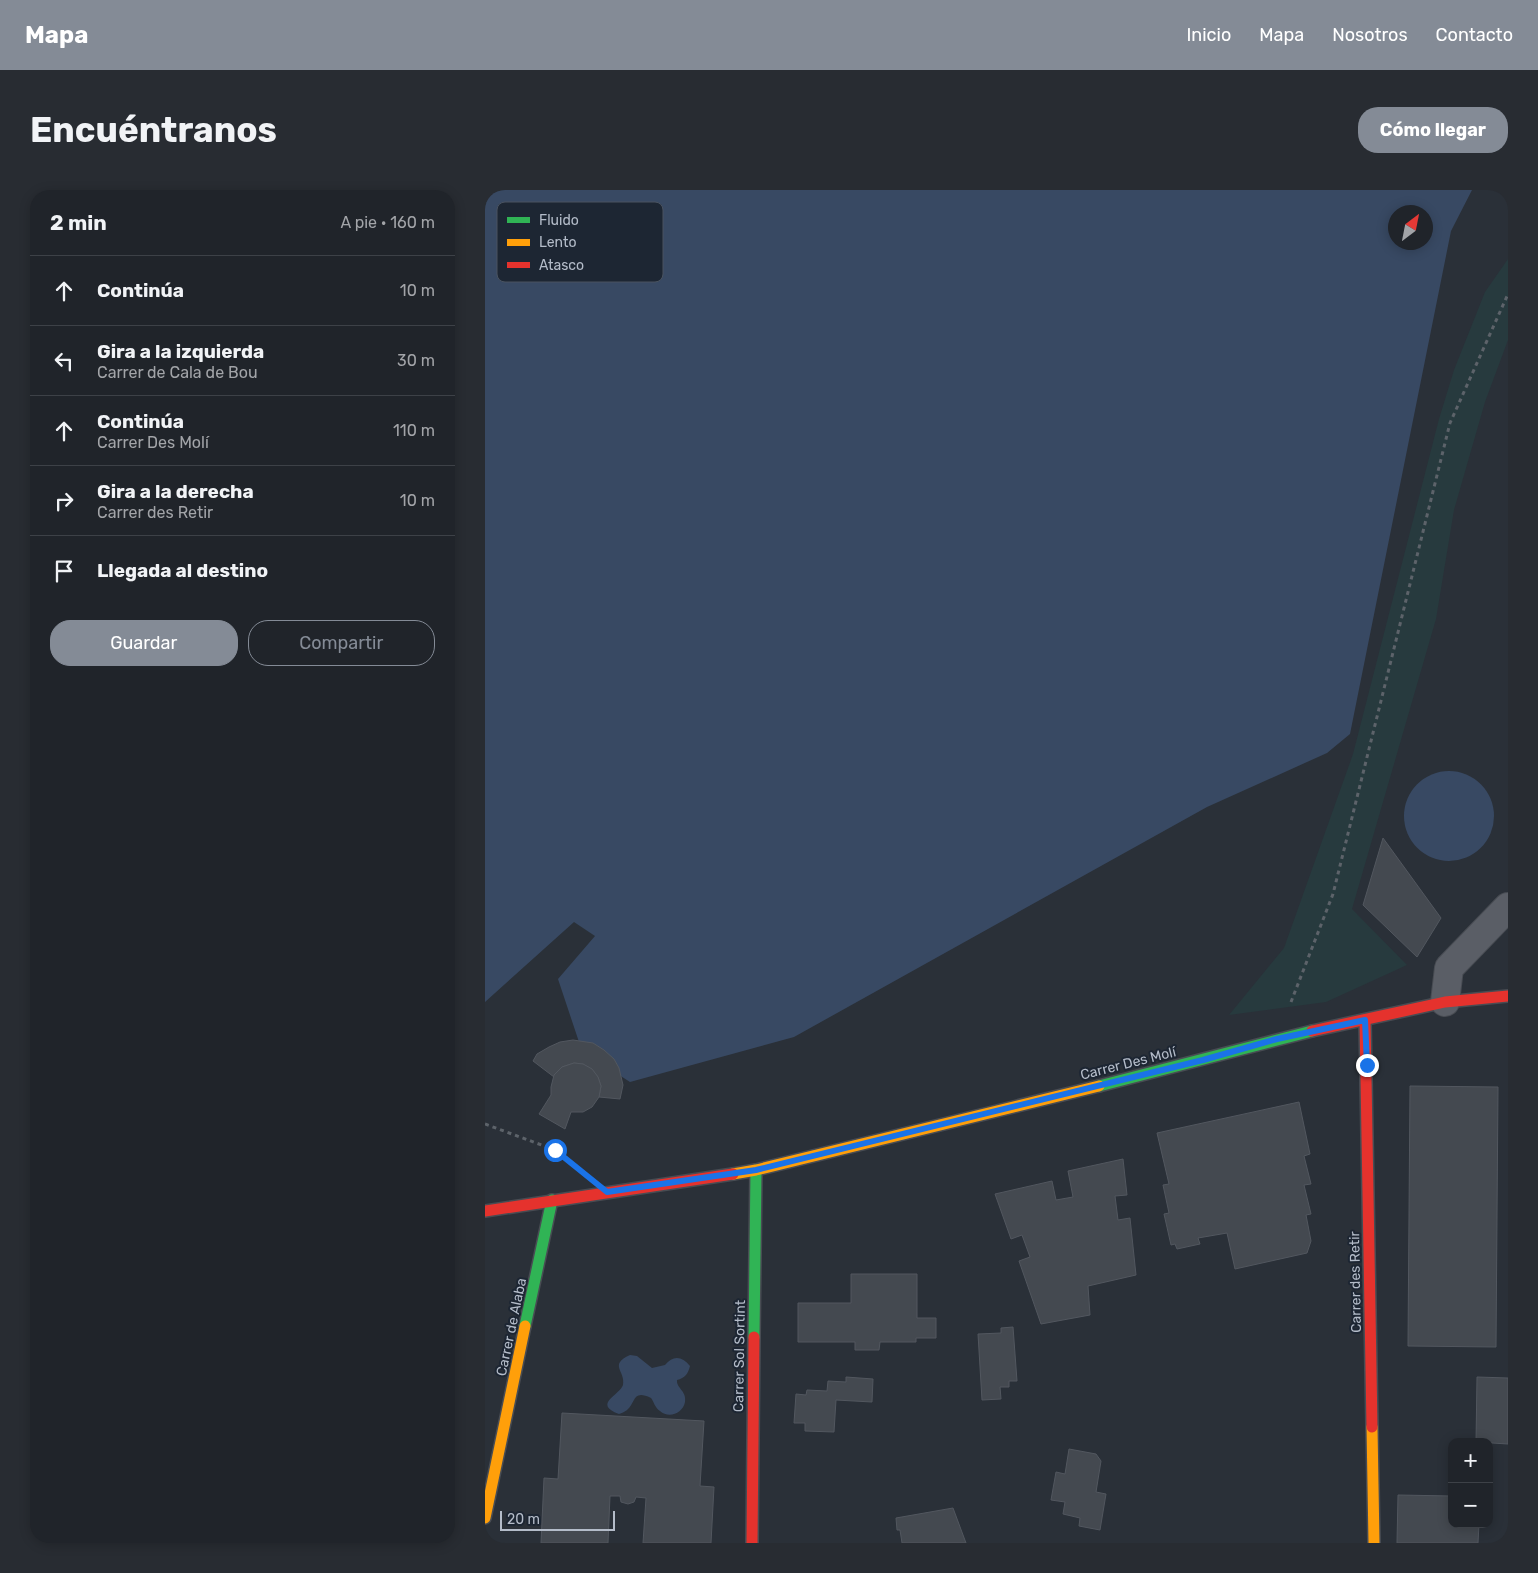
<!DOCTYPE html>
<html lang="es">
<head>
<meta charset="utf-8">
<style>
  :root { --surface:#20242a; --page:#282c32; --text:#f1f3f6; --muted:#a2a4a8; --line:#3d4147; --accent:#848b96 }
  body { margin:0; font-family:Rubik,sans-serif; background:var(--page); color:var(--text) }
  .controls { position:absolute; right:15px; bottom:15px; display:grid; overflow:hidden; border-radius:10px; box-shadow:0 2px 12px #0003 }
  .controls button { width:45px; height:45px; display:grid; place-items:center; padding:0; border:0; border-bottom:1px solid var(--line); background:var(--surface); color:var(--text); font:25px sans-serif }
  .compass { position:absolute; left:903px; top:15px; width:45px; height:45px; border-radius:50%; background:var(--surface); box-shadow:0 2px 12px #0003; rotate:32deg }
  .scale { position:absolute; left:15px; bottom:12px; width:115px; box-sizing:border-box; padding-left:5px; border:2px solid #b4bcc9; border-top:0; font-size:14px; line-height:18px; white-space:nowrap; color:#b4bcc9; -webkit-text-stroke:4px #1d2633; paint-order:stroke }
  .stop { position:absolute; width:15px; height:15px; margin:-11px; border:4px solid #1a73e8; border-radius:50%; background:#fff }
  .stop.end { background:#1a73e8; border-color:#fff; box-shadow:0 1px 5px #0008 }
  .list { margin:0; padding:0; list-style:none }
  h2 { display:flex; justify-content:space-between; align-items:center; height:65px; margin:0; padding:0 20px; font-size:21px }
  h2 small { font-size:16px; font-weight:400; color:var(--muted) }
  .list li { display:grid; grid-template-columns:32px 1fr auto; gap:15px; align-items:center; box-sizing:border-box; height:70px; padding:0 20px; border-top:1px solid var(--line) }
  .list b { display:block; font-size:19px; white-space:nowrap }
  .list p { margin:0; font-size:16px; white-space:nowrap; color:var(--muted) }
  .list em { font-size:16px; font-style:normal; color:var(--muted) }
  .actions { display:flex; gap:10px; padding:15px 20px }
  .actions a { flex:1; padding:11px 0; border:1px solid var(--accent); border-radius:20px; text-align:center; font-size:18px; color:var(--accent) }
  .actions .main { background:var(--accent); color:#fff }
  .icon { flex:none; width:28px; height:28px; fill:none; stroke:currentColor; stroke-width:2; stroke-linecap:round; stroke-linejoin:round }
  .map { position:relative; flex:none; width:1023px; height:1353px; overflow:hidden; border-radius:20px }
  header { display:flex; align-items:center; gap:30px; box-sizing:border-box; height:70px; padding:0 25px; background:var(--accent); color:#fff }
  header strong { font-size:24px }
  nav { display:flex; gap:28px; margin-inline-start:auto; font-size:18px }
  .intro { display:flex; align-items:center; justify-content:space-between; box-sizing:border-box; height:120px; padding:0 30px }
  h1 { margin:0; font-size:35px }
  .button { padding:12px 22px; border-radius:20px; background:var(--accent); color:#fff; font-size:18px; font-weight:700 }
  main { display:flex; gap:30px; padding:0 30px }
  aside { flex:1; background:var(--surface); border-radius:20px; box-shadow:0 2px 12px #0003 }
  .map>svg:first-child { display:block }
</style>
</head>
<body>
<header>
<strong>Mapa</strong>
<nav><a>Inicio</a><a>Mapa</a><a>Nosotros</a><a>Contacto</a></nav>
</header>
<div class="intro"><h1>Encuéntranos</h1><a class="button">Cómo llegar</a></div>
<main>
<aside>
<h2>2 min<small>A pie · 160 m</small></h2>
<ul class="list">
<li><svg class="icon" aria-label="ahead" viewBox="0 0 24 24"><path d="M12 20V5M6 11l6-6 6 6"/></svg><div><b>Continúa</b></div><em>10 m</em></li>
<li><svg class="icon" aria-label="left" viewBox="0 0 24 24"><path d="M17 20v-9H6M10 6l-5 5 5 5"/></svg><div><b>Gira a la izquierda</b><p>Carrer de Cala de Bou</p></div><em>30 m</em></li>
<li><svg class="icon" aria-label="ahead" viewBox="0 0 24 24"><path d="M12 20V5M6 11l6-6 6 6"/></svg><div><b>Continúa</b><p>Carrer Des Molí</p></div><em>110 m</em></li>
<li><svg class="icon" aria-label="right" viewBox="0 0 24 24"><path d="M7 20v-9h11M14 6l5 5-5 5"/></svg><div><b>Gira a la derecha</b><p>Carrer des Retir</p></div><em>10 m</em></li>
<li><svg class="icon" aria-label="arrive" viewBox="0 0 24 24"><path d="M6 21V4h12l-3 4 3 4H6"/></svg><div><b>Llegada al destino</b></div></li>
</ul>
<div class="actions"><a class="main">Guardar</a><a>Compartir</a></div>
</aside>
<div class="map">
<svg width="1023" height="1353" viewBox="0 0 1023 1353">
  <rect width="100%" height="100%" fill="#2a3038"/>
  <polygon fill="#273a3e" points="1023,69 1023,150 1000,212 969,320 951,429 867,719 922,775 841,812 744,825 799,758 868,564 954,229 969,180 1000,102"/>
  <g fill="#384963" fill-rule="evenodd">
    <path d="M0 0H987L966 41 865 544 842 563 722 617 309 847 145 892 97 861 73 789 110 746 89 732 0 812ZM911 22H941V52H911Z"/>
    <circle cx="964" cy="626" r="45"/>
    <path d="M145 1165 152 1166 167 1178 180 1175C188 1165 197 1166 205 1176 203 1184 200 1188 192 1190 191 1198 202 1201 200 1212 198 1223 184 1229 175 1221 170 1218 169 1212 166 1208 147 1199 151 1213 142 1220 141 1221 135 1224 134 1224 107 1214 135 1205 138 1195 141 1181 123 1175 145 1165Z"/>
  </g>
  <g fill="#444950" stroke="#52575f">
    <polygon points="898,648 956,728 932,767 878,715"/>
    <polygon points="88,850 108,853 119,860 129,869 134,878 138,895 135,909 114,907 116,896 113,887 107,879 98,874 89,873 77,877 69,887 48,871 52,864 64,857 75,852"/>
    <polygon points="89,873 98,874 107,879 113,887 116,896 114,907 107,917 98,922 86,922 80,939 54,924 66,905 66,897 69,885 77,877"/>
    <polygon points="925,896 1013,897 1011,1157 923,1156"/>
    <polygon points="814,912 825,964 819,966 826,994 819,995 826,1024 821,1025 826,1051 822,1063 750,1079 742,1043 713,1048 715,1054 692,1059 690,1054 686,1055 679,1024 684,1023 678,995 684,994 672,943"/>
    <polygon points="638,969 642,1005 630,1006 633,1030 645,1028 651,1085 603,1096 605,1125 556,1134 534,1071 545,1067 537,1045 526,1049 510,1004 567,991 571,1010 588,1007 583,981"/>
    <polygon points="366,1084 432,1084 432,1128 451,1128 451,1148 431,1148 431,1152 395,1152 394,1160 370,1160 370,1152 313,1152 313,1113 366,1113"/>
    <polygon points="528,1137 532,1191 524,1191 524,1197 515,1197 516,1209 497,1210 493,1144 516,1143 516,1138"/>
    <polygon points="361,1187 388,1189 387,1212 351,1210 349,1242 320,1241 320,1233 309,1233 311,1204 321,1205 322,1200 342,1201 343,1191 361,1192"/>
    <polygon points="992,1187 1023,1188 1023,1254 991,1252"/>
    <polygon points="77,1223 219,1231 215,1296 229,1297 226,1353 158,1353 161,1308 151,1307 149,1312 143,1314 136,1312 135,1306 125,1306 123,1353 56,1353 59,1288 73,1289"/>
    <polygon points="584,1259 611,1264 616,1271 611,1302 621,1304 615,1340 594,1336 595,1328 578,1324 580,1312 566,1310 571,1282 580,1284"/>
    <polygon points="913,1305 967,1306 967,1334 994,1334 993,1353 912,1353"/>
    <polygon points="468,1318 481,1353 417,1353 415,1340 412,1340 411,1328"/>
  </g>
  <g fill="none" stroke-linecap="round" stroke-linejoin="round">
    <defs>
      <polyline id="street" points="960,812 964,778 1023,717"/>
      <g id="fast">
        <polyline points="614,896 827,841"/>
        <polyline points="40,1136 67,1010"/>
        <polyline points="269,1147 271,980"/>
      </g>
      <g id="slow">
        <polyline points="248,984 271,980 614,896"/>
        <polyline points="887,1237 889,1353"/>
        <polyline points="0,1328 40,1136"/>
      </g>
      <g id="jam">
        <polyline points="880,830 887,1237"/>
        <polyline points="827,841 960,812 1023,806"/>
        <polyline points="0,1021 248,984"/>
        <polyline points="267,1353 269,1147"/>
      </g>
    </defs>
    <use href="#street" stroke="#484c53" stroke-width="30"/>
    <use href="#fast" stroke="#484c53" stroke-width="14"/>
    <use href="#slow" stroke="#484c53" stroke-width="14"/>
    <use href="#jam" stroke="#484c53" stroke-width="14"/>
    <g stroke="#5d636a" stroke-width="3" stroke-dasharray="4 4" stroke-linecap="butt">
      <polyline points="806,812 848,704 965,233 1023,104"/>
      <polyline points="0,934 70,960 85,973"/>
    </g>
    <use href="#street" stroke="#5a5e66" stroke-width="28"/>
    <use href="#fast" stroke="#30b455" stroke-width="11"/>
    <use href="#slow" stroke="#ff9f0a" stroke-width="11"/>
    <use href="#jam" stroke="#e5322d" stroke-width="11"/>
  </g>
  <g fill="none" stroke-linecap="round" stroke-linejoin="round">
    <polyline stroke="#1a73e8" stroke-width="6" points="70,960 122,1002 271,980 718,870 792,849 880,830 882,875"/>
  </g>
  <g text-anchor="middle" stroke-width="4" stroke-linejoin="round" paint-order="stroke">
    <g font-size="14" fill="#b4bcc9" stroke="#1d2633">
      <text transform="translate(643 873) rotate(-14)" y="5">Carrer Des Molí</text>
      <text transform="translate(870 1092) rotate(-91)" y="5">Carrer des Retir</text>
      <text transform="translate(26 1137) rotate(-78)" y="5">Carrer de Alaba</text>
      <text transform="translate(254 1166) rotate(-89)" y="5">Carrer Sol Sortint</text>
    </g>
  </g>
  <rect x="12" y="12" width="166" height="80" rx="8" fill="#1d2633" stroke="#4a5360" stroke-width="1"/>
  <rect x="22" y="27" width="23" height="6" fill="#30b455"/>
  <rect x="22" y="49" width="23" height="7" fill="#ff9f0a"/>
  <rect x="22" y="72" width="23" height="6" fill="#e5322d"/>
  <g font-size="14" fill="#b4bcc9">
    <text x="54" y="35">Fluido</text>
    <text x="54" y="57">Lento</text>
    <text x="54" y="80">Atasco</text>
  </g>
</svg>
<div class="controls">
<button>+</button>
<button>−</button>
</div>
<svg class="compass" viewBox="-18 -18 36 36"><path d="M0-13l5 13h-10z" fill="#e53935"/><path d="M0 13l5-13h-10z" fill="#a2a4a8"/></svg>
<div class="scale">20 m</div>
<div class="stop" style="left:70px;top:960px"></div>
<div class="stop end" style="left:882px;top:875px"></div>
</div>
</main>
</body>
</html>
